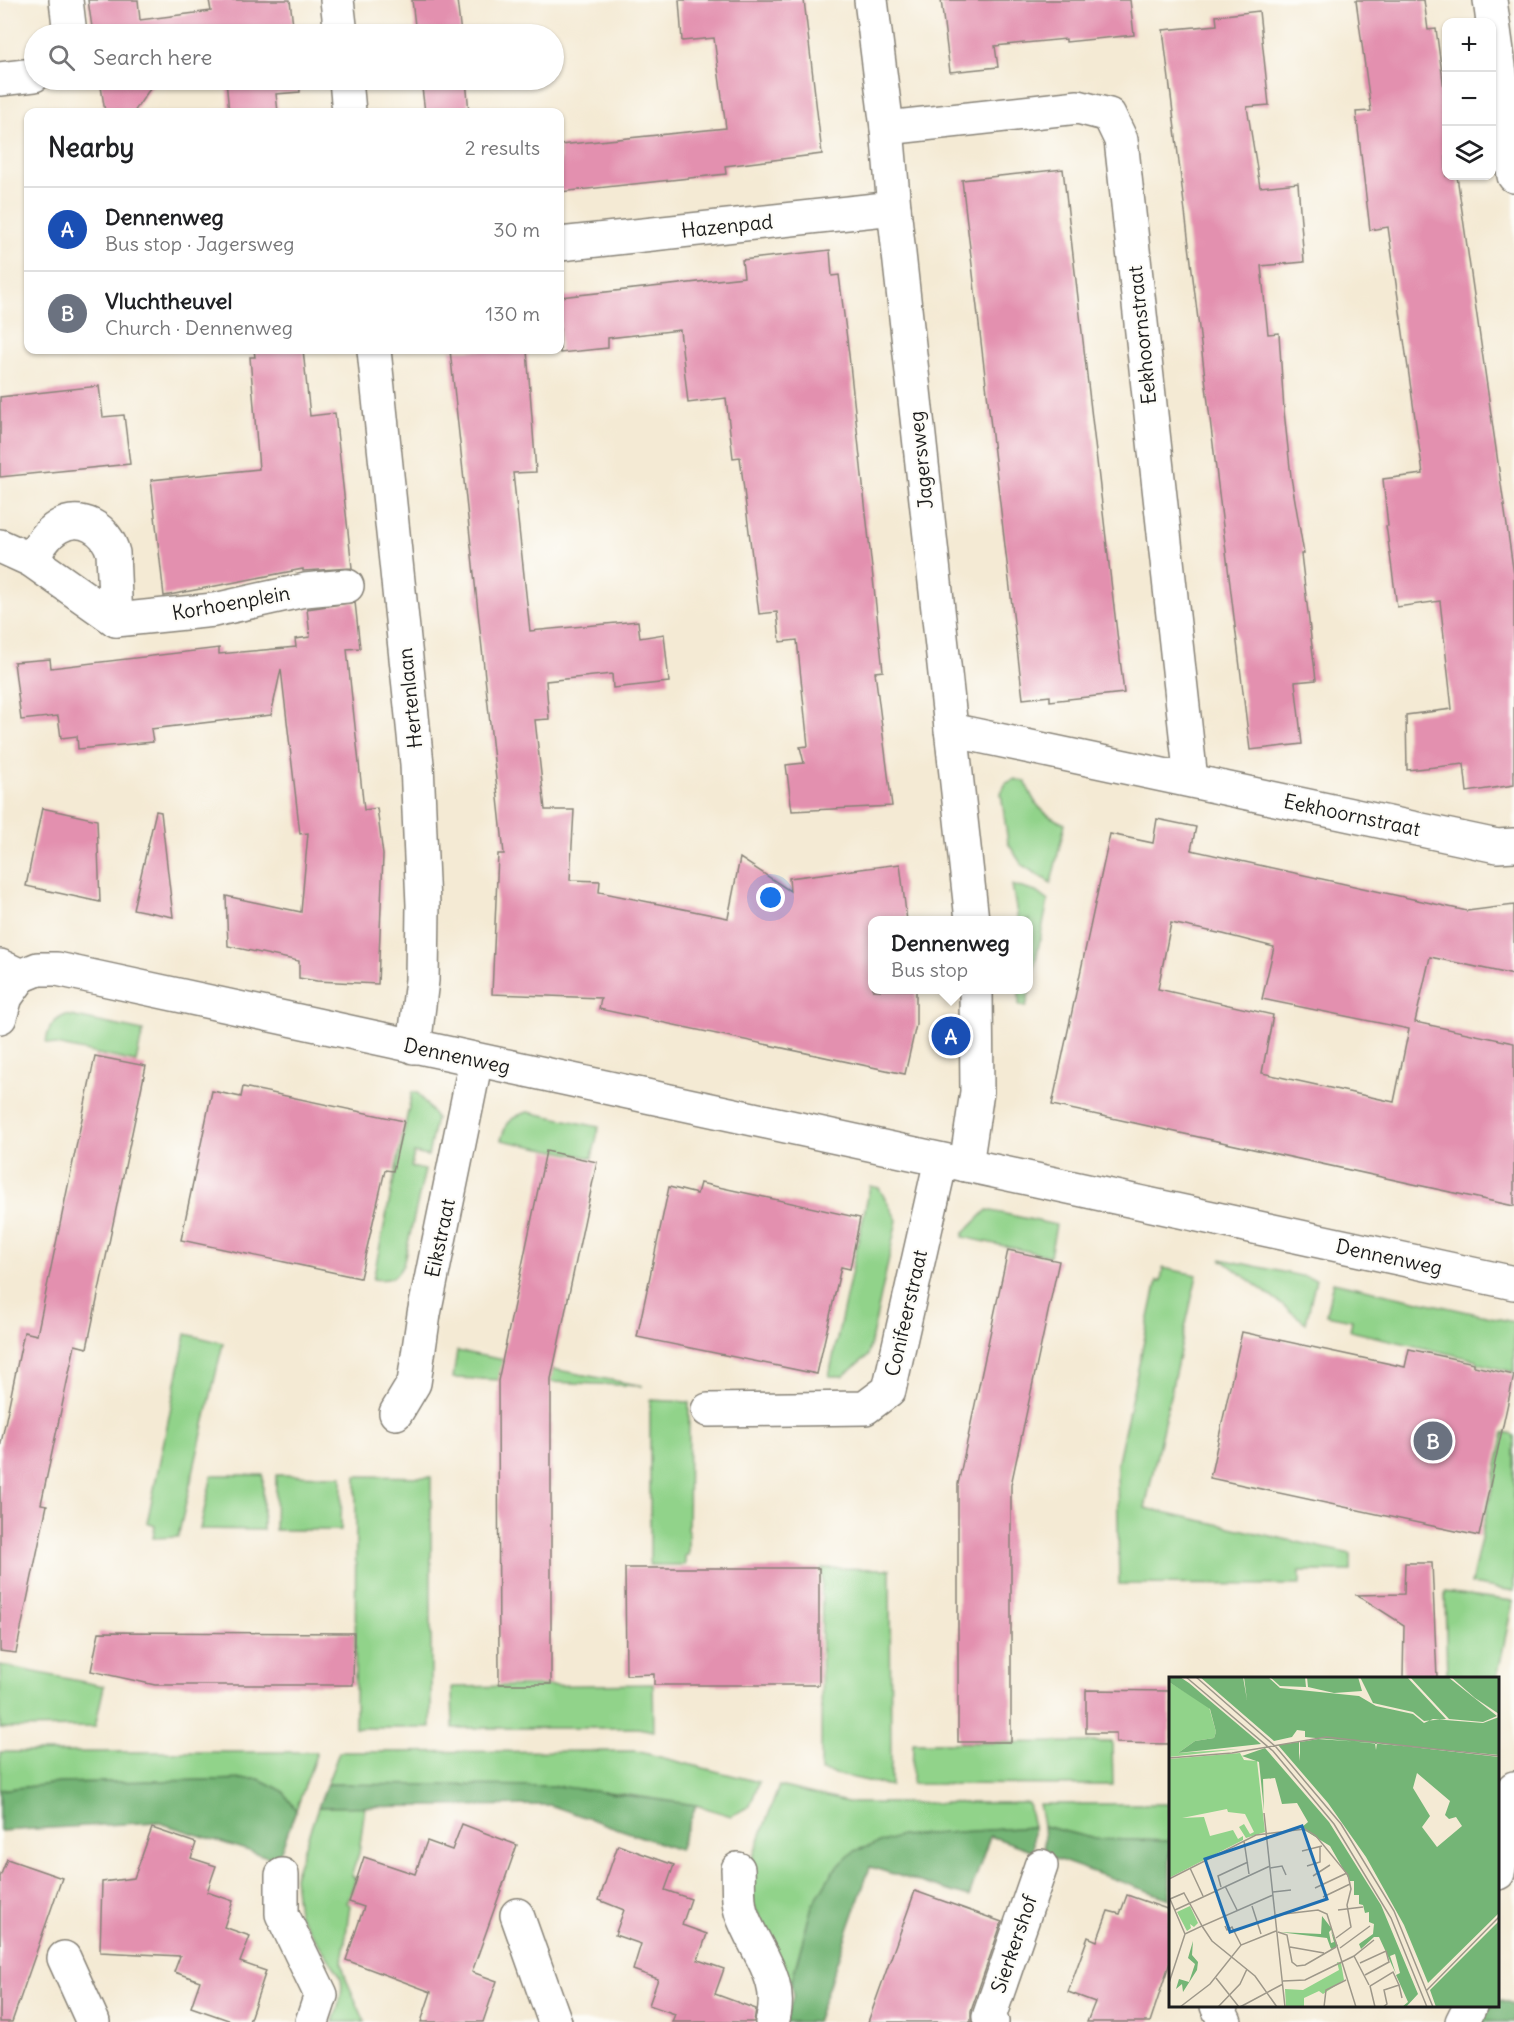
<!DOCTYPE html>
<html lang="en">
<head>
<meta charset="utf-8">
<style>
  :root { --surface:#fff; --page:#f2f2f2; --text:#202124; --muted:#757577; --line:#e0e0e0; --accent:#1f6fb2 }
  body { margin:0; font-family:Delius,sans-serif; background:var(--page); color:var(--text) }
  .controls { position:absolute; right:18px; top:18px; display:grid; overflow:hidden; border-radius:12px; box-shadow:0 2px 4px #0004 }
  .controls button { width:54px; height:54px; display:grid; place-items:center; padding:0; border:0; border-bottom:2px solid var(--line); background:var(--surface); color:var(--text); font:30px sans-serif }
  .you { position:absolute; left:771px; top:898px; width:21px; height:21px; margin:-15px; border:4px solid #fff; border-radius:50%; background:#1a73e8; box-shadow:0 0 0 9px #1a73e833 }
  .badge { display:grid; place-items:center; width:39px; height:39px; border-radius:50%; background:var(--accent); color:#fff; font-size:20px; font-weight:700 }
  .pin { position:absolute; translate:-50% -50%; border:3px solid #fff; box-shadow:0 2px 6px #0006 }
  .popup { position:absolute; left:868px; top:916px; width:165px; height:78px; box-sizing:border-box; display:grid; place-content:center; border-radius:12px; background:var(--surface); filter:drop-shadow(0 2px 4px #0005); font-size:20px; white-space:nowrap; color:var(--muted) }
  .popup b { font-size:22px; color:var(--text) }
  .popup::after { content:''; position:absolute; left:50%; top:100%; margin-left:-12px; border:12px solid transparent; border-top-color:var(--surface) }
  .list { margin:0; padding:0; list-style:none }
  h2 { display:flex; justify-content:space-between; align-items:center; height:78px; margin:0; padding:0 24px; font-size:26px }
  h2 small { font-size:20px; font-weight:400; color:var(--muted) }
  .list li { display:grid; grid-template-columns:39px 1fr auto; gap:18px; align-items:center; box-sizing:border-box; height:84px; padding:0 24px; border-top:2px solid var(--line) }
  .list b { display:block; font-size:22px; white-space:nowrap }
  .list p { margin:0; font-size:20px; white-space:nowrap; color:var(--muted) }
  .list em { font-size:20px; font-style:normal; color:var(--muted) }
  .icon { flex:none; width:33px; height:33px; fill:none; stroke:currentColor; stroke-width:2; stroke-linecap:round; stroke-linejoin:round }
  .map { position:relative; flex:none; width:1514px; height:2022px; overflow:hidden }
  .search { position:absolute; background:var(--surface); box-shadow:0 2px 4px #0004; left:24px; top:24px; width:540px; height:66px; display:flex; align-items:center; gap:15px; box-sizing:border-box; padding:0 21px; border-radius:33px; color:var(--muted); font-size:22px }
  .panel { position:absolute; background:var(--surface); box-shadow:0 2px 4px #0004; left:24px; top:108px; width:540px; height:246px; border-radius:12px }
  .map>svg:first-child { display:block }
</style>
</head>
<body>
<div class="map">
<svg width="1514" height="2022" viewBox="0 0 1514 2022">
  <rect width="100%" height="100%" fill="#fdfcf7"/>
  <filter id="ink" filterUnits="userSpaceOnUse"><feTurbulence type="fractalNoise" baseFrequency=".0167" numOctaves="2"/><feDisplacementMap in="SourceGraphic" scale="12" xChannelSelector="R" yChannelSelector="G"/><feConvolveMatrix kernelMatrix="1 2 1 2 8 2 1 2 1" color-interpolation-filters="sRGB"/></filter>
  <filter id="wash" filterUnits="userSpaceOnUse"><feTurbulence type="fractalNoise" baseFrequency=".008" numOctaves="4" result="noise"/><feDisplacementMap in="SourceGraphic" scale="24" xChannelSelector="R" yChannelSelector="G"/><feGaussianBlur stdDeviation="1.35" result="paint"/><feColorMatrix in="noise" values="0 0 0 0 0 0 0 0 0 0 0 0 0 0 0 0 0 1.4 0 .05"/><feComposite in="paint" operator="in"/></filter>
  <g filter="url(#wash)">
    <rect width="100%" height="100%" fill="#f4ead4"/>
    <g fill="#91d38a" stroke="#567853" stroke-width="1.5">
      <path d="M1015 779 1026 782C1033 804 1043 815 1065 824L1051 883 1022 865 1008 843 1001 793 1006 783Z"/>
      <polygon points="1012,885 1036,892 1048,901 1026,1007 1019,1005 1019,990 1029,990 1029,920 1018,920"/>
      <path d="M66 1015 143 1031 136 1062 46 1043C48 1028 52 1021 66 1015Z"/>
      <path d="M412 1092 418 1093 436 1118 428 1156 414 1153 411 1167 425 1170 403 1265C396 1279 387 1281 373 1279Z"/>
      <path d="M528 1112 599 1127 592 1158 501 1140C505 1124 511 1116 528 1112Z"/>
      <polygon points="870,1186 879,1188 897,1220 868,1356 843,1376 829,1376"/>
      <polygon points="987,1210 1056,1225 1050,1256 963,1237 964,1233"/>
      <polygon points="1221,1259 1316,1279 1306,1323"/>
      <polygon points="1163,1268 1197,1275 1145,1508 1351,1554 1351,1571 1300,1571 1300,1585 1119,1584 1117,1465 1157,1281 1161,1282"/>
      <polygon points="1333,1282 1514,1322 1514,1372 1477,1363 1477,1360 1350,1331 1352,1320 1326,1315"/>
      <polygon points="186,1334 223,1343 178,1537 153,1538 155,1526 147,1523"/>
      <polygon points="457,1351 643,1386 453,1378"/>
      <polygon points="650,1400 689,1402 688,1555 685,1555 685,1565 650,1565"/>
      <polygon points="1504,1433 1514,1435 1514,1591 1471,1584"/>
      <polygon points="212,1475 263,1475 263,1530 200,1529"/>
      <polygon points="276,1475 342,1476 341,1530 275,1530"/>
      <polygon points="356,1476 431,1477 431,1728 355,1728"/>
      <polygon points="822,1568 890,1569 891,1786 821,1771"/>
      <polygon points="1445,1592 1513,1601 1497,1678 1447,1678"/>
      <polygon points="0,1665 104,1686 95,1727 0,1728"/>
      <polygon points="653,1684 654,1731 638,1728 453,1728 452,1687"/>
      <polygon points="1112,1742 1113,1785 912,1784 913,1743"/>
      <polygon points="636,1751 759,1782 750,1806 731,1816 696,1805 609,1792 327,1784 339,1752"/>
      <polygon points="0,1752 317,1752 296,1810 283,1791 259,1779 60,1783 0,1790"/>
      <polygon points="779,1786 852,1803 1028,1803 1033,1827 901,1836 812,1906 791,1984 753,1904 751,1862"/>
      <polygon points="1039,1804 1170,1804 1170,1841 1095,1839 1043,1826"/>
      <path d="M365 1806 359 1853 351 1876 356 1878 347 1903 350 1905 342 1963 346 1979 365 2022H333C338 2007 345 1991 340 1975L298 1914 294 1877 318 1807Z"/>
    </g>
    <g fill="#74b576" stroke="#486849" stroke-width="1.5">
      <polygon points="259,1779 283,1791 296,1810 280,1853 271,1858 157,1822 0,1831 0,1790 60,1783"/>
      <polygon points="327,1784 558,1786 696,1805 679,1850 550,1805 318,1807"/>
      <polygon points="1043,1826 1095,1839 1170,1841 1170,1899 1045,1855"/>
      <polygon points="1033,1827 1033,1851 990,1836 969,1897 870,1867 816,2022 785,2022 793,1997 791,1984 812,1906 833,1871 854,1851 901,1836"/>
      <polygon points="1498,2000 1514,2005 1514,2022 1479,2022 1487,2006 1498,2006"/>
    </g>
    <g id="blocks">
      <g fill="#e390af" fill-rule="evenodd">
        <polygon points="88,0 138,0 140,20 211,11 209,0 290,0 294,34 93,34"/>
        <polygon points="412,0 457,0 461,34 416,34"/>
        <polygon points="679,0 804,0 822,154 725,166 726,174 560,192 560,145 726,128 714,38 682,41"/>
        <polygon points="941,0 1130,0 1134,35 1066,42 1066,39 995,46 998,67 950,72"/>
        <polygon points="1356,0 1424,0 1428,30 1436,29 1446,103 1446,176 1457,176 1514,575 1514,785 1467,792 1464,764 1407,770 1406,715 1452,709 1440,601 1397,607 1387,532 1386,526 1388,526 1383,479 1423,474 1388,227 1370,230 1356,112 1371,111"/>
        <polygon points="1259,11 1269,105 1247,107 1260,187 1298,183 1304,262 1261,266 1268,334 1279,333 1284,411 1291,477 1304,554 1301,554 1316,680 1295,682 1302,744 1250,750 1163,30 1217,25 1216,16"/>
        <polygon points="100,80 156,80 134,112 105,112"/>
        <polygon points="226,80 299,80 300,92 276,94 278,112 229,112"/>
        <polygon points="421,80 466,80 469,112 425,112"/>
        <polygon points="1063,169 1124,693 1050,701 1050,696 1023,699 962,180"/>
        <polygon points="830,250 832,276 839,275 849,355 883,671 875,672 892,806 792,811 786,765 804,763 800,747 808,746 797,640 780,642 777,612 759,614 740,457 733,458 726,398 688,403 680,330 608,338 608,348 560,353 560,297 744,277 742,260"/>
        <polygon points="254,350 303,350 310,416 335,413 352,568 303,571 303,569 164,596 151,480 259,469 250,357 255,357"/>
        <polygon points="450,350 527,350 536,472 513,473 530,631 638,621 640,638 664,634 669,682 613,688 612,674 546,681 549,719 535,720 545,810 574,810 570,880 600,881 599,892 728,918 740,858 790,891 789,878 900,864 907,921 873,921 873,990 916,990 916,1025 905,1074 599,1009 601,998 492,994 498,854 504,854"/>
        <polygon points="99,386 103,417 124,415 130,464 0,477 0,397"/>
        <polygon points="355,602 360,648 347,649 351,689 364,810 377,808 383,855 378,984 317,981 299,978 299,961 228,946 226,896 301,912 308,833 300,834 281,669 271,715 151,729 153,742 78,749 77,736 61,738 58,716 21,720 14,662 50,659 51,668 219,648 219,654 296,647 295,639 310,637 307,609"/>
        <polygon points="42,808 97,820 100,902 26,886"/>
        <polygon points="156,811 161,812 173,917 133,909"/>
        <path d="M1157 819 1196 827 1191 850 1467 911 1514 905V975L1430 957 1415 1022 1514 1043V1206L1052 1105 1110 834 1153 843ZM1171 923 1223 934 1274 947 1262 999 1409 1029 1394 1102 1262 1073 1273 1015 1158 989Z"/>
        <polygon points="95,1056 146,1066 87,1348 75,1345 41,1504 47,1505 16,1653 0,1651 0,1448 24,1332 37,1335"/>
        <polygon points="243,1087 404,1121 393,1171 385,1170 360,1278 181,1240 212,1091 241,1097"/>
        <polygon points="546,1151 597,1162 551,1379 551,1684 499,1684 498,1381"/>
        <polygon points="700,1183 860,1218 850,1269 841,1267 817,1374 637,1337 669,1187 697,1194"/>
        <polygon points="1008,1250 1059,1261 1011,1485 1011,1742 958,1742 958,1484"/>
        <polygon points="1242,1332 1405,1367 1409,1349 1474,1363 1474,1366 1514,1375 1479,1536 1210,1478"/>
        <polygon points="1405,1563 1432,1563 1437,1678 1403,1678 1404,1625 1357,1595 1404,1594"/>
        <polygon points="625,1568 819,1568 819,1685 654,1685 654,1674 626,1675"/>
        <polygon points="99,1632 354,1633 353,1685 155,1685 91,1671"/>
        <polygon points="1086,1690 1170,1691 1170,1744 1116,1743 1116,1733 1086,1733"/>
        <polygon points="462,1824 517,1845 472,1972 497,1981 483,2022 421,2022 431,1992 346,1960 364,1907 349,1902 364,1857 415,1874 427,1841 452,1850"/>
        <polygon points="152,1828 196,1843 191,1858 216,1866 207,1892 233,1901 224,1927 250,1936 240,1962 266,1971 249,2022 234,2022 191,2007 200,1981 174,1972 180,1956 100,1952 102,1882 134,1878"/>
        <polygon points="618,1845 674,1865 665,1890 691,1899 682,1925 707,1934 698,1960 724,1969 715,1994 756,2009 754,2022 672,2022 675,2014 649,2005 658,1979 633,1970 641,1944 615,1935 624,1910 599,1900"/>
        <polygon points="7,1859 62,1878 12,2022 0,2022 0,1877"/>
        <polygon points="915,1891 1002,1922 971,2011 971,2022 868,2022"/>
        <polygon points="1127,1895 1170,1910 1170,1962 1150,2022 1087,2022 1095,2002 1068,1992 1088,1937 1097,1941 1108,1911 1120,1914"/>
      </g>
    </g>
  </g>
  <g filter="url(#ink)">
    <use href="#blocks" fill-opacity="0" stroke="#888378" stroke-width="1.5"/>
    <g fill="none" stroke-linecap="round" stroke-linejoin="round">
      <defs>
        <g id="minor">
          <polyline points="66,0 70,34"/>
          <polyline points="337,0 341,34"/>
          <polyline points="871,0 887,128 894,208 972,920"/>
          <polyline points="1490,0 1514,176"/>
          <polyline points="0,79 34,75"/>
          <polyline points="346,80 349,112"/>
          <polyline points="887,128 1078,107 1109,115 1121,140 1191,780"/>
          <polyline points="560,244 894,208"/>
          <polyline points="374,350 417,764 423,905 422,980 414,1047"/>
          <polyline points="0,546 31,560 116,620 214,610 305,590 347,586"/>
          <path d="M31 560C38 548 46 534 58 527 81 513 107 529 113 553L116 620"/>
          <polyline points="951,730 1497,846 1514,845"/>
          <polyline points="0,966 21,976 38,969 57,969 1514,1283"/>
          <polyline points="0,1017 6,997 21,976"/>
          <polyline points="966,1165 977,1092 976,990"/>
          <polyline points="708,1410 865,1408 889,1390 941,1160"/>
          <polyline points="396,1413 414,1383 424,1314 476,1060"/>
          <path d="M738 1869C739 1882 737 1899 741 1912 753 1949 786 1979 772 2022"/>
          <polyline points="1498,1873 1514,1788"/>
          <polyline points="282,1875 282,1914 321,1995 312,2022"/>
          <polyline points="517,1915 555,2022"/>
          <polyline points="64,1958 93,2022"/>
          <polyline points="1217,2006 1225,2022"/>
          <polyline points="992,2022 989,2017 1041,1866"/>
          <polyline points="1462,2022 1470,2006"/>
        </g>
      </defs>
      <use href="#minor" stroke="#888378" stroke-width="36"/>
      <use href="#minor" stroke="#fff" stroke-width="33"/>
    </g>
  </g>
  <g text-anchor="middle" stroke-width="4.5" stroke-linejoin="round" paint-order="stroke">
    <g font-size="20" fill="#1c1c1c" stroke="#fdfcf7">
      <text transform="translate(727 226) rotate(-6)" y="7">Hazenpad</text>
      <text transform="translate(1142 335) rotate(-96)" y="7">Eekhoornstraat</text>
      <text transform="translate(921 460) rotate(-96)" y="7">Jagersweg</text>
      <text transform="translate(231 603) rotate(-10)" y="7">Korhoenplein</text>
      <text transform="translate(410 698) rotate(-96)" y="7">Hertenlaan</text>
      <text transform="translate(1352 815) rotate(12)" y="7">Eekhoornstraat</text>
      <text transform="translate(457 1056) rotate(12)" y="7">Dennenweg</text>
      <text transform="translate(440 1238) rotate(-78)" y="7">Eikstraat</text>
      <text transform="translate(1389 1257) rotate(12)" y="7">Dennenweg</text>
      <text transform="translate(906 1313) rotate(-77)" y="7">Conifeerstraat</text>
      <text transform="translate(1014 1944) rotate(-71)" y="7">Sierkershof</text>
    </g>
  </g>
  <g transform="translate(1169 1677)">
    <rect width="330" height="330" fill="#f4ead4"/>
    <path d="M0 5 40 30 47 55 45 61 26 64 9 76 70 72 0 80ZM71 76 75 83 88 84 96 155 77 161 70 150 75 147 81 157 85 155 76 137 59 135 58 132 13 141 35 140 41 159 64 153 69 162 74 159V163L0 201V82ZM21 229 29 246 25 250 21 247 22 251 18 254 8 235ZM168 285 172 286 175 303 154 317 150 314 135 321V330H117L116 312 134 313 170 293Z" fill="#91d38a"/>
    <path d="M0 0H11L20 6 92 67 9 76 26 64 45 61 47 55 41 32 0 5ZM31 0H74L78 23 75 0H99L111 11 190 19 207 29 244 37 255 46 264 42 314 46 330 40V78L136 60V54L128 53 123 60 105 64ZM101 0H136L137 10 111 9ZM138 0H189L193 14 165 16 139 10ZM191 0H238L277 42 255 44 244 35 204 26ZM241 0H279L328 39 314 45 280 42ZM282 0H330V37L306 21ZM149 62 206 66 207 73 208 66 330 80V236L259 306 235 248 197 180 159 126 109 68 130 65V76L131 84V65ZM248 96 281 124 276 138 280 142 287 140 293 149 268 170 253 150 261 139 244 111ZM96 71 160 145 212 228 249 317 237 330H233L239 325 227 298 231 296 226 277 221 279 227 297 210 260H205L192 272 190 267 204 257 205 247 200 245V235L196 236 194 228 190 227V218H185V204H181L161 169 132 151 139 145 128 126 113 127 106 101 94 102 95 134 90 85 73 79ZM153 239 163 252 160 255 162 266 165 265 162 254 169 269 162 272 158 261 110 255 152 257ZM330 244V330H267L261 313ZM24 264 23 278 29 285 28 293 14 315 13 307 7 312 10 302 20 305 26 287 19 281Z" fill="#74b576" fill-rule="evenodd"/>
    <path fill="none" stroke="#9e988a" stroke-width="1.5" d="M17 0 104 74 165 147 222 241 258 330M27 0 107 70 172 147 225 234 264 330M0 81 63 76 157 60 330 79M95 136 116 330M75 164 80 197M133 174 153 169M138 189 151 185V170M21 191 34 219M101 191 113 189 117 198M144 199 161 188M0 202 87 158 136 152 147 159 179 198 182 212 178 228 182 250 167 261M56 209 68 233M52 210 49 199 79 185M146 211 178 196M104 215 122 213M15 216 33 249 16 257 1 222ZM104 218 33 249 43 264 86 299 108 330M154 220 181 207M83 229 92 257M6 233 101 189M169 233 194 230M107 238 149 233 158 237 187 330M56 249 58 253 63 250 72 268M109 255 118 258 123 285 128 289 136 288 167 270M121 270 155 276M171 271 201 249M185 279 200 308M191 286 217 274 220 285 196 298M47 301 70 330M114 304 136 303 185 279 205 263M0 306 16 257M257 314 330 240M11 330 41 307 72 268 107 254M49 330 71 307 78 292M71 330 114 307M155 330 157 313 177 303M206 330 201 309 224 295 230 308M214 330 218 327 215 313 230 308 233 321"/>
    <path fill="#1f6fb2" fill-opacity="0.15" stroke="#1f6fb2" stroke-width="3" d="M133 149 158 222 61 255 36 182Z"/>
    <rect width="330" height="330" fill="none" stroke="#1c1c1c" stroke-width="3"/>
  </g>
</svg>
<div class="controls">
<button>+</button>
<button>−</button>
<button><svg class="icon" aria-label="layers" viewBox="0 0 24 24"><path d="M12 4l9 5-9 5-9-5zM3 14l9 5 9-5"/></svg></button>
</div>
<div class="you"></div>
<div class="pin badge" style="left:951px;top:1036px;background:#1a4fb4">A</div>
<div class="popup"><b>Dennenweg</b>Bus stop</div>
<div class="pin badge" style="left:1433px;top:1441px;background:#6b7280">B</div>
<div class="search"><svg class="icon" aria-label="search" viewBox="0 0 24 24"><circle cx="10" cy="10" r="6"/><path d="M15 15l6 6"/></svg>Search here</div>
<section class="panel">
<h2>Nearby<small>2 results</small></h2>
<ul class="list">
<li><span class="badge" style="background:#1a4fb4">A</span><div><b>Dennenweg</b><p>Bus stop · Jagersweg</p></div><em>30 m</em></li>
<li><span class="badge" style="background:#6b7280">B</span><div><b>Vluchtheuvel</b><p>Church · Dennenweg</p></div><em>130 m</em></li>
</ul>
</section>
</div>
</body>
</html>
